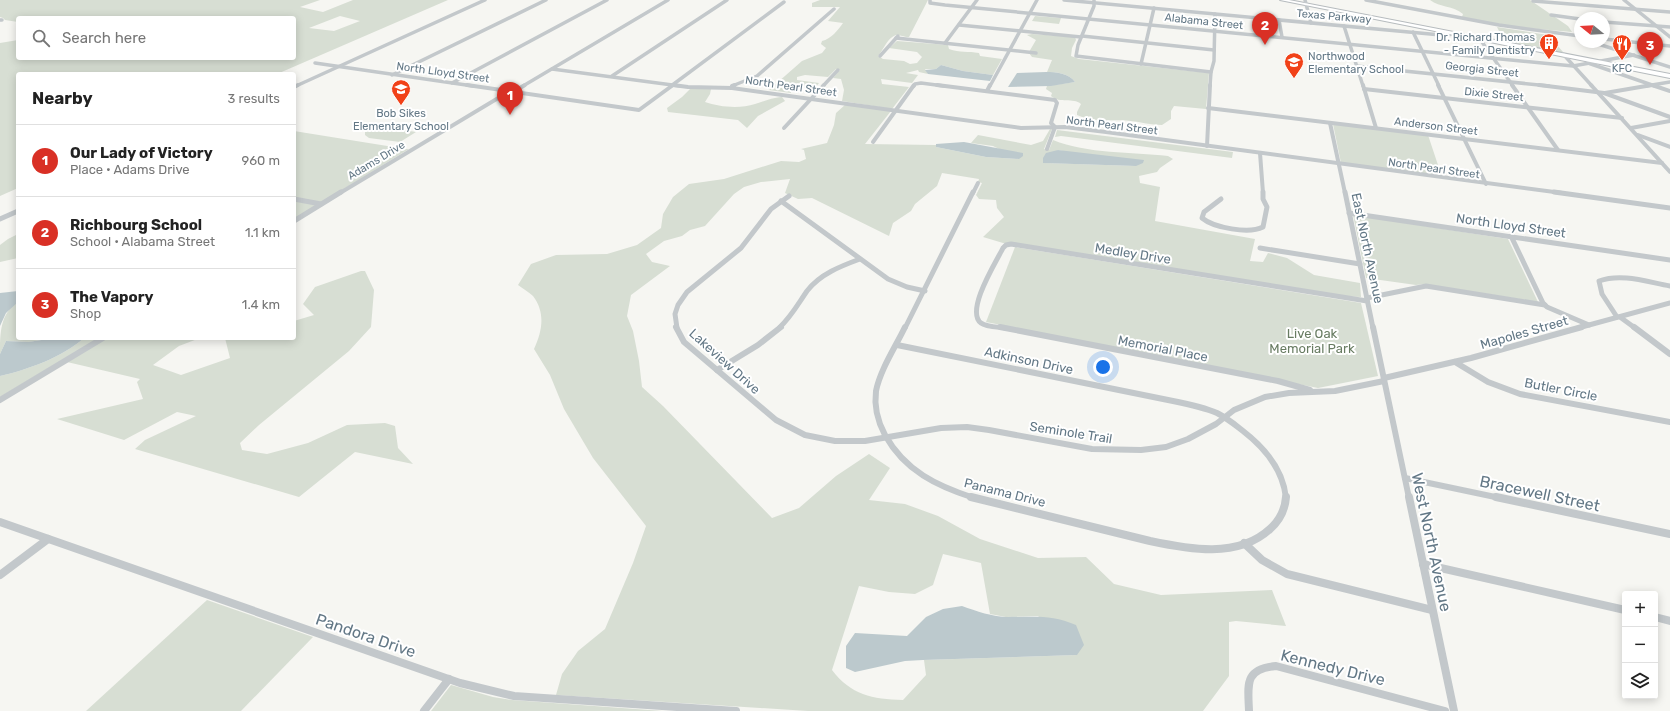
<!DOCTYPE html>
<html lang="en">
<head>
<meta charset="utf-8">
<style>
  :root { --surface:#fff; --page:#f6f6f6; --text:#222; --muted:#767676; --line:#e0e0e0; --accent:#d93025 }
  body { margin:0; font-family:Rubik,sans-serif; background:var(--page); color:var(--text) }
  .controls { position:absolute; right:12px; bottom:12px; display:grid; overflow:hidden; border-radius:4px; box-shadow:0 2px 10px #0003 }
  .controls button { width:36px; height:36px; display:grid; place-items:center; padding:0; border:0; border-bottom:1px solid var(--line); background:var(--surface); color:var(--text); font:20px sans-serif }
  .compass { position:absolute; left:1574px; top:12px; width:36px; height:36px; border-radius:50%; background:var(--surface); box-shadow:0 2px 10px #0003; rotate:288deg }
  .you { position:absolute; left:1103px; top:367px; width:14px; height:14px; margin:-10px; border:3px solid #fff; border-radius:50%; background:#1a73e8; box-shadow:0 0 0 6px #1a73e833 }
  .badge { display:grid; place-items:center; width:26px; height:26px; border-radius:50%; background:var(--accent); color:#fff; font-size:13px; font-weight:700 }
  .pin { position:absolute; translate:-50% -33px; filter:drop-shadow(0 1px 2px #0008) }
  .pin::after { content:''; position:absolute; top:21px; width:14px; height:12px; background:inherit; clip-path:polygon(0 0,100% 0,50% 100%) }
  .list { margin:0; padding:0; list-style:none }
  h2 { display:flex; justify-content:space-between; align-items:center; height:52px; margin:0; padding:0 16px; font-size:17px }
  h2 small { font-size:13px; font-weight:400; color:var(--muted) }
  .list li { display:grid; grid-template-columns:26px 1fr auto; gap:12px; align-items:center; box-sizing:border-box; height:72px; padding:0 16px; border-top:1px solid var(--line) }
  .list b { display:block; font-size:15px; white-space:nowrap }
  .list p { margin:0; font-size:13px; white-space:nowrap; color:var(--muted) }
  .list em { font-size:13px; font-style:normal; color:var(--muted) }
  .icon { flex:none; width:22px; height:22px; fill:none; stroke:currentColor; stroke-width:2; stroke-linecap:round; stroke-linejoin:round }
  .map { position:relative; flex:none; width:1670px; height:711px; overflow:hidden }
  .search { position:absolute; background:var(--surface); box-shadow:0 2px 10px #0003; left:16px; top:16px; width:280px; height:44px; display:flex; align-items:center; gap:10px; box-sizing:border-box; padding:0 14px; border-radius:4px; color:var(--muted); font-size:15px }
  .panel { position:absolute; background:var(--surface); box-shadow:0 2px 10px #0003; left:16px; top:72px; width:280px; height:268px; border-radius:4px }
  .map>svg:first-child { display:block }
</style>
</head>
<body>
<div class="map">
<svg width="1670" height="711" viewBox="0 0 1670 711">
  <rect width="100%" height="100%" fill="#f6f6f2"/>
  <g fill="#d7ded3" fill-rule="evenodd">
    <path d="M0 0H320L300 7 323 12 353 0H448L277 74H18V188L0 196V43L18 40V58H294V18H18V22L5 20 3 18 0 17ZM340 16 360 21 334 31 309 28Z"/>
    <path d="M820 0H928L909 37C903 37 901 35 897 35 888 36 883 51 878 56L883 59 904 61 910 64 917 63 922 57 917 52 889 48 897 41 948 45 949 49C960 53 968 51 979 53L980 56 1002 59 993 75 963 71 941 65 936 69H925L928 74 919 72 918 70 906 73 918 75 912 83 881 79 882 84 909 87 892 109 842 101 844 90 841 79 833 78 840 70 836 69 828 77 805 75 797 77V80L819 83 814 89 798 87 791 90V93L769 90 802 61 822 53 826 48 821 44 822 41C831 39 838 30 843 23L828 21 840 7H812V3Z"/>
    <path d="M1430 0H1530L1568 26 1572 32 1515 27 1462 17 1463 14C1453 5 1440 8 1430 0Z"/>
    <polygon points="1035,16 1061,18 1059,24 1032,21"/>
    <polygon points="1497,27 1548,35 1564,53 1504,41"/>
    <path d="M1032 34 1075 37 1076 40 1072 48 1071 56 1079 59 1209 73 1206 109 1174 106 1171 111V119L1162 125C1151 125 1141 122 1131 121 1112 119 1095 123 1077 115V112L1081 104C1073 97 1060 104 1051 96L1052 93 1046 89 1047 86 1075 82C1069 73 1056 72 1047 72L1052 60 1032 57 1029 53H1038L1029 52 1036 40 1027 35Z"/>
    <path d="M691 88 711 89 710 94 705 102C719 107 740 109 755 104 765 101 771 98 782 97L785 101 758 116 747 128 738 120 668 112 667 108 682 97Z"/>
    <path d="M846 104 891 111 865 144 936 145V147L986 157 1019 159 993 146 971 143 978 135 1031 145 1043 141 1050 129H1052L1044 149 1049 150 1053 140C1087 154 1132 152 1168 156L1173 159 1160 168 1157 172 1139 176 1140 183 1160 187 1155 221 1255 239 1250 261 1263 262 1268 253 1287 258 1314 275 1360 283 1361 297 1339 296 1003 243 983 237 1004 217 997 208 996 200 979 199 976 195 982 183 978 182 979 179 942 173 937 186 915 204 911 211 893 223 889 236 812 198 798 199 785 193 790 179 761 182 744 187 734 194 705 226 690 230 682 236 664 241 646 254 652 262 670 266 631 295 627 316 633 331 639 361 642 387 663 406 772 518 799 508 836 476 869 454 890 468 869 500 905 504 938 516 980 539 1038 558 1086 557 1114 584 1161 595 1272 590 1286 626 1236 621 1229 622V676L1203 711H808L556 695 562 674 578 651 605 629 633 563 646 526 593 458 564 409 550 375 534 349C542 332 546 313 533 296 529 292 523 289 518 285L531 264 556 255 607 254 637 245 661 228 663 214 673 197 689 184 724 179 781 161 799 162 806 159 804 150 801 149 827 143 834 125 836 113ZM1058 150 1136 166 1045 163ZM943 554 981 563 990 614 1006 617 1038 616 1077 655 924 660 926 675 903 700C872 699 851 695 832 670L859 586 889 592 915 594 933 585Z"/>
    <polygon points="1333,124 1428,135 1442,177 1341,163"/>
    <polygon points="385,127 416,132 400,142 369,138 365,135 365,131 375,128"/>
    <polygon points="1057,130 1233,152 1232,158 1061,136 1055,137"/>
    <polygon points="294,131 406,149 409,149 321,203 294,198"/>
    <polygon points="294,201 317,205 294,219"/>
    <polygon points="1353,215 1508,239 1538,302 1424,284 1416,285 1366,278"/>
    <polygon points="18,234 18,258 0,262 0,245 8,239"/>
    <polygon points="1015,247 1361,303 1378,376 1318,388 986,322"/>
    <polygon points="361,271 365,271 374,290 371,327 349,351 259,425 240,443 242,450 267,454 308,443 347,425 385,423 395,426 398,448 413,464 355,452 299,497 135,449 145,440 196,416 177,412 124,440 57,419 143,399 137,382 140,379 67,362 107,338 200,338 179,346 153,365 181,375 230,358 225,338 294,338 294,321 314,315 303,304 315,287"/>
    <path d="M18 302V338H55L28 342 6 341 0 354C0 334 0 313 18 302Z"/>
    <path d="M84 338H99L0 397V376C27 370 63 357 84 338Z"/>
    <polygon points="207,600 313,637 241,711 86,711"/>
    <polygon points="451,685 493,697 512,700 663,711 431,711"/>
  </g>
  <g fill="#bcc9cd">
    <polygon points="941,65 963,71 993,75 990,81 928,74 925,70 936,69"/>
    <path d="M1046 72C1056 72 1069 73 1075 82L1051 86 1008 87 1017 73Z"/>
    <polygon points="964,142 1023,153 1023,156 1019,159 986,157 936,147 936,144"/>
    <polygon points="1058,150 1144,160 1143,163 1136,166 1043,163 1043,158 1046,153"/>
    <polygon points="18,291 18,302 6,313 0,326 0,293"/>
    <path d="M55 338H84C63 357 27 370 0 376V354L6 341 28 342Z"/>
    <path d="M962 606C976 611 993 617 1008 617 1033 617 1051 614 1076 625L1084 645 1077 655 923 660 905 661 855 672 846 668V646L855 633 907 636 926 617 943 609Z"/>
  </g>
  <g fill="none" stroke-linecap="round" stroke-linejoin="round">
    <defs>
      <polygon id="primary" points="1280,0 1289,0 1670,74 1670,78"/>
    </defs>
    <use href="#primary" stroke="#b6bbbe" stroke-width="2"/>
    <g stroke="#c3c8cb" stroke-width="3.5">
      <polyline points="930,0 930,3 945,5 1573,66 1634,55"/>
      <polyline points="1064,0 1441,35 1458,34"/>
      <polyline points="1094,0 1094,6 1078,45 1076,56 1211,72"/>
      <polyline points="1305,0 1311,23"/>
      <polyline points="1366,0 1499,25 1580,36"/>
      <polyline points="1624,0 1670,37"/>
      <polyline points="1533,1 1670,12"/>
      <polyline points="1551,15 1580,19"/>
      <polyline points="0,20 2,20"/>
      <polyline points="1279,20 1282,37"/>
      <polyline points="1604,22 1670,27"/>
      <polyline points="959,25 1081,37"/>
      <polyline points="1344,26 1363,86"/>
      <polyline points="1413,32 1439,86"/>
      <polyline points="1082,36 1214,50"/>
      <polyline points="896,38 1036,53"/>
      <polyline points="1486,39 1482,42 1513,86"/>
      <polyline points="1604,39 1670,46"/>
      <polyline points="1592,42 1670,67"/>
      <polyline points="945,43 977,0"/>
      <polyline points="1563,54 1592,86"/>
      <polyline points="880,56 898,36"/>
      <polyline points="315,63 473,86"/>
      <polyline points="1588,63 1655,86"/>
      <polyline points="1141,64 1154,8"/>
      <polyline points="1356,66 1549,86"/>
      <polyline points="552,69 680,86"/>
      <polyline points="392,75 546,0"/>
      <polyline points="612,76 727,0"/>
      <polyline points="452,83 607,0"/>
      <polyline points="296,86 485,0"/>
      <polyline points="523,86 668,0"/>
      <polyline points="671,86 784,2"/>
      <polyline points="732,86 757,76 834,9"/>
      <polyline points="823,86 838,70"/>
      <polyline points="914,86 915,84 921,83 944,86"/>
      <polyline points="990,86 1037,0"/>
      <polyline points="1210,86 1211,72 1214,61 1215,14"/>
      <polyline points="1646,86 1670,82"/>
    </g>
    <g stroke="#c3c8cb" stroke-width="4">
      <polyline points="467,85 639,110 673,85"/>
      <polyline points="673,85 688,87 732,88 1021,128 1065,127 1106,132 1562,193"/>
      <polyline points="937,85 1055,100 1057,103 1051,123 1055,127 1047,149"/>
      <polyline points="1363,85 1376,128"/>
      <polyline points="1438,85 1486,184"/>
      <polyline points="1512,85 1558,150"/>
      <polyline points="1539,85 1604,93 1670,117"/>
      <polyline points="1591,85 1670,172"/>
      <polyline points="1652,85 1670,91"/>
      <polyline points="732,86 735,85"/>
      <polyline points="294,87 298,85"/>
      <polyline points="1364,89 1622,118"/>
      <polyline points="987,91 990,85"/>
      <polyline points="513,92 525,85"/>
      <polyline points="1605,93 1652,85"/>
      <polyline points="1208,108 1662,163"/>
      <polyline points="1330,123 1345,193"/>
      <polyline points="784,128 824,85"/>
      <polyline points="1631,128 1670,121"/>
      <polyline points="1638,135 1670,147"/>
      <polyline points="873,142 914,85"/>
      <polyline points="1207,146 1210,85"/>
      <polyline points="1260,153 1263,193"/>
      <polyline points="340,193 510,91"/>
      <polyline points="973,193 978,183"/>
    </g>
    <g stroke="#c3c8cb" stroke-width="5">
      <polyline points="1345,192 1373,328"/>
      <polyline points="1554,192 1670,208"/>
      <polyline points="294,199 321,204"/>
      <path d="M1221 199 1204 212 1202 218C1214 228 1249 234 1263 227L1267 207 1263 199V192"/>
      <polyline points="781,201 888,279 907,287 925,291"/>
      <polyline points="1349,213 1670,260"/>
      <polyline points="0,219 18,211"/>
      <polyline points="294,221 341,192"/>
      <polyline points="1511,236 1543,303 1547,307 1589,325"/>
      <polyline points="1260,248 1360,264"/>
      <polyline points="1367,298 1426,286 1545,305"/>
      <path d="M1617 317 1602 294 1599 281C1622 273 1647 282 1670 286"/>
      <polyline points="1620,317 1635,328"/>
      <polyline points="677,328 675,314 678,305 687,292 741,248 771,209 789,196"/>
      <path d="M779 328C791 317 798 304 807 291 820 274 841 266 860 259"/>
      <polyline points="905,328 973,192"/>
      <path d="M1005 328C998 327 986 327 981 323 965 311 996 262 1003 248L1006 245 1011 244 1367 301"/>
      <polyline points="1578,328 1670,303"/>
    </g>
    <g stroke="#c3c8cb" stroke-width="6">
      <polyline points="676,327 684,342 776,420 805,435 835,441 865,441 941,428 967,427 989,430 1092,449 1141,450 1166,447 1188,439 1216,424 1234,410 1265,397 1289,393 1335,391 1384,381"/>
      <path d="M905 327C896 346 880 370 876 391 874 406 878 422 885 435 905 471 937 486 974 498"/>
      <polyline points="1000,327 1278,381 1310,390"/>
      <polyline points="1373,327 1409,498"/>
      <polyline points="1634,327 1670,354"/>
      <path d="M897 345 1173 401C1188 404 1203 407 1217 413 1227 418 1234 424 1243 431 1265 448 1283 469 1286 498"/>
      <polyline points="1455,362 1488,382 1520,394 1670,422"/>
      <polyline points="717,370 758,345 781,327"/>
      <polyline points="1384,378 1471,358 1582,327"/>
      <polyline points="0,400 103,338"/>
      <polyline points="1405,478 1500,498"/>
    </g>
    <g stroke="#c3c8cb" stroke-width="8">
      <path d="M971 497 1150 541C1188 549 1238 559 1270 529 1279 521 1285 510 1286 497"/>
      <polyline points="1409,497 1454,711"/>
      <polyline points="1496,497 1670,534"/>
      <polyline points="0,522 460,683 514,696 736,711"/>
      <polyline points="1244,543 1262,560 1287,574 1432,610"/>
      <polyline points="1423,564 1625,610"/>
      <polyline points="0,575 48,539"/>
      <polyline points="1655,617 1670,621"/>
      <polyline points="424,711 449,679"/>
      <path d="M1249 711C1248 684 1244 669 1276 666L1445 711"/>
    </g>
    <use href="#primary" fill="#fff" fill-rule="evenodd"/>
  </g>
  <defs>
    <symbol id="building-pin" viewBox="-11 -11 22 30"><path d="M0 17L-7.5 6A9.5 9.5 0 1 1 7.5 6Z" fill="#f14118" stroke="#fff"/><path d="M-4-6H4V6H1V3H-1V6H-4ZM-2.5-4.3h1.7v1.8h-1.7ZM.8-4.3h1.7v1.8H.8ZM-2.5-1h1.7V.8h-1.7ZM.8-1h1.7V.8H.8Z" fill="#fff"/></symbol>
    <symbol id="restaurant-pin" viewBox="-11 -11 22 30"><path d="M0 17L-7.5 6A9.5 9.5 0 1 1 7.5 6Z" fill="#f14118" stroke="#fff"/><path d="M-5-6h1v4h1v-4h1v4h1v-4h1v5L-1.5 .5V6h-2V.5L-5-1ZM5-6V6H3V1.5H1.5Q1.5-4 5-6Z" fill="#fff"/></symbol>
    <symbol id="school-pin" viewBox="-11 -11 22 30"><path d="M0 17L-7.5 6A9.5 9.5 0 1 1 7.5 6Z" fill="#f14118" stroke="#fff"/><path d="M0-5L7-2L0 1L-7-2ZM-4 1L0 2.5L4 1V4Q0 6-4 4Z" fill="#fff"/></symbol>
  </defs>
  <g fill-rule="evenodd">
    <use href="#building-pin" x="1538" y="32" width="22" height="30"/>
    <use href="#restaurant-pin" x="1611" y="33" width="22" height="30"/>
    <use href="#school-pin" x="1283" y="51" width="22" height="30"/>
    <use href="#school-pin" x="390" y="78" width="22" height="30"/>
  </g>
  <g text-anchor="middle" stroke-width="4" stroke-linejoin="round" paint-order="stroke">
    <g font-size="11" fill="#637886" stroke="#fff">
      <text transform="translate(1334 16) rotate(5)" y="4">Texas Parkway</text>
      <text transform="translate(1204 21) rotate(6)" y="4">Alabama Street</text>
      <text transform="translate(1482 69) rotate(6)" y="4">Georgia Street</text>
      <text transform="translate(443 72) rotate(8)" y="4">North Lloyd Street</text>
      <text transform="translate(791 86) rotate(8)" y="4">North Pearl Street</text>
      <text transform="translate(1494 94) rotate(6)" y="4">Dixie Street</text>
      <text transform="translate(1112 125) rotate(7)" y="4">North Pearl Street</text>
      <text transform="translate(1436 126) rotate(7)" y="4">Anderson Street</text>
      <text transform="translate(376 160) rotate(-31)" y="4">Adams Drive</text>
      <text transform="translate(1434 168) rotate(8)" y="4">North Pearl Street</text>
    </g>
    <g font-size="11" fill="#637886" stroke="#fff">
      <text x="1535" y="41" text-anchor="end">Dr. Richard Thomas<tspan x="1535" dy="13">- Family Dentistry</tspan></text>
      <text x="1308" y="60" text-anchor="start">Northwood<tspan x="1308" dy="13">Elementary School</tspan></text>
      <text x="1622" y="72">KFC</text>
      <text x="401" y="117">Bob Sikes<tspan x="401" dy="13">Elementary School</tspan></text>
    </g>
    <g font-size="13" fill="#637886" stroke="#fff">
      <text transform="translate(1511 225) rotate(8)" y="5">North Lloyd Street</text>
      <text transform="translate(1368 248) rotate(78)" y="5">East North Avenue</text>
      <text transform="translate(1133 253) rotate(9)" y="5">Medley Drive</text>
      <text transform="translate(1524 332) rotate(-16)" y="5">Mapoles Street</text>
      <text transform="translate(1163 348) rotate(11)" y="5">Memorial Place</text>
      <text transform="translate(1029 360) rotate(12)" y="5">Adkinson Drive</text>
      <text transform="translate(725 361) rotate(42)" y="5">Lakeview Drive</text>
      <text transform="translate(1561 389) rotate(11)" y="5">Butler Circle</text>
      <text transform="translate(1071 432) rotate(9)" y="5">Seminole Trail</text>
      <text transform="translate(1005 492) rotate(14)" y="5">Panama Drive</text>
    </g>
    <g font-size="13" fill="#687c62" stroke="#fff">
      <text x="1312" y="338">Live Oak<tspan x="1312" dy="15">Memorial Park</tspan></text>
    </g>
    <g font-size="16" fill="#637886" stroke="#fff">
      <text transform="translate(1540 493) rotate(12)" y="6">Bracewell Street</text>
      <text transform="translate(1432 542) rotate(78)" y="6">West North Avenue</text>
      <text transform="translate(366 635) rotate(19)" y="6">Pandora Drive</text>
      <text transform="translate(1333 667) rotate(14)" y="6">Kennedy Drive</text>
    </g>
  </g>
</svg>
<div class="controls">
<button>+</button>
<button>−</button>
<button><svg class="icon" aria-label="layers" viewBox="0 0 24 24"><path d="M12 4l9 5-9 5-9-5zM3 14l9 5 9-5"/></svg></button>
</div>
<svg class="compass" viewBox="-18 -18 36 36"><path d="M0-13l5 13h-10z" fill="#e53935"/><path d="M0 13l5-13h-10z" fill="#767676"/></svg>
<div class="you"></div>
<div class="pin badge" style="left:510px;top:115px">1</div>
<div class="pin badge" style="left:1265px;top:45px">2</div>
<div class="pin badge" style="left:1650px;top:65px">3</div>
<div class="search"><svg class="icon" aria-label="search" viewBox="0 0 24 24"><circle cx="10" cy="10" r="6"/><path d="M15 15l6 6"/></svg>Search here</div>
<section class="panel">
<h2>Nearby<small>3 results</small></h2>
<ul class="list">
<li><span class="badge">1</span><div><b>Our Lady of Victory</b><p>Place · Adams Drive</p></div><em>960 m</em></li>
<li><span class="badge">2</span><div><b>Richbourg School</b><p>School · Alabama Street</p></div><em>1.1 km</em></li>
<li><span class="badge">3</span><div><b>The Vapory</b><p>Shop</p></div><em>1.4 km</em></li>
</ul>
</section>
</div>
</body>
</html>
